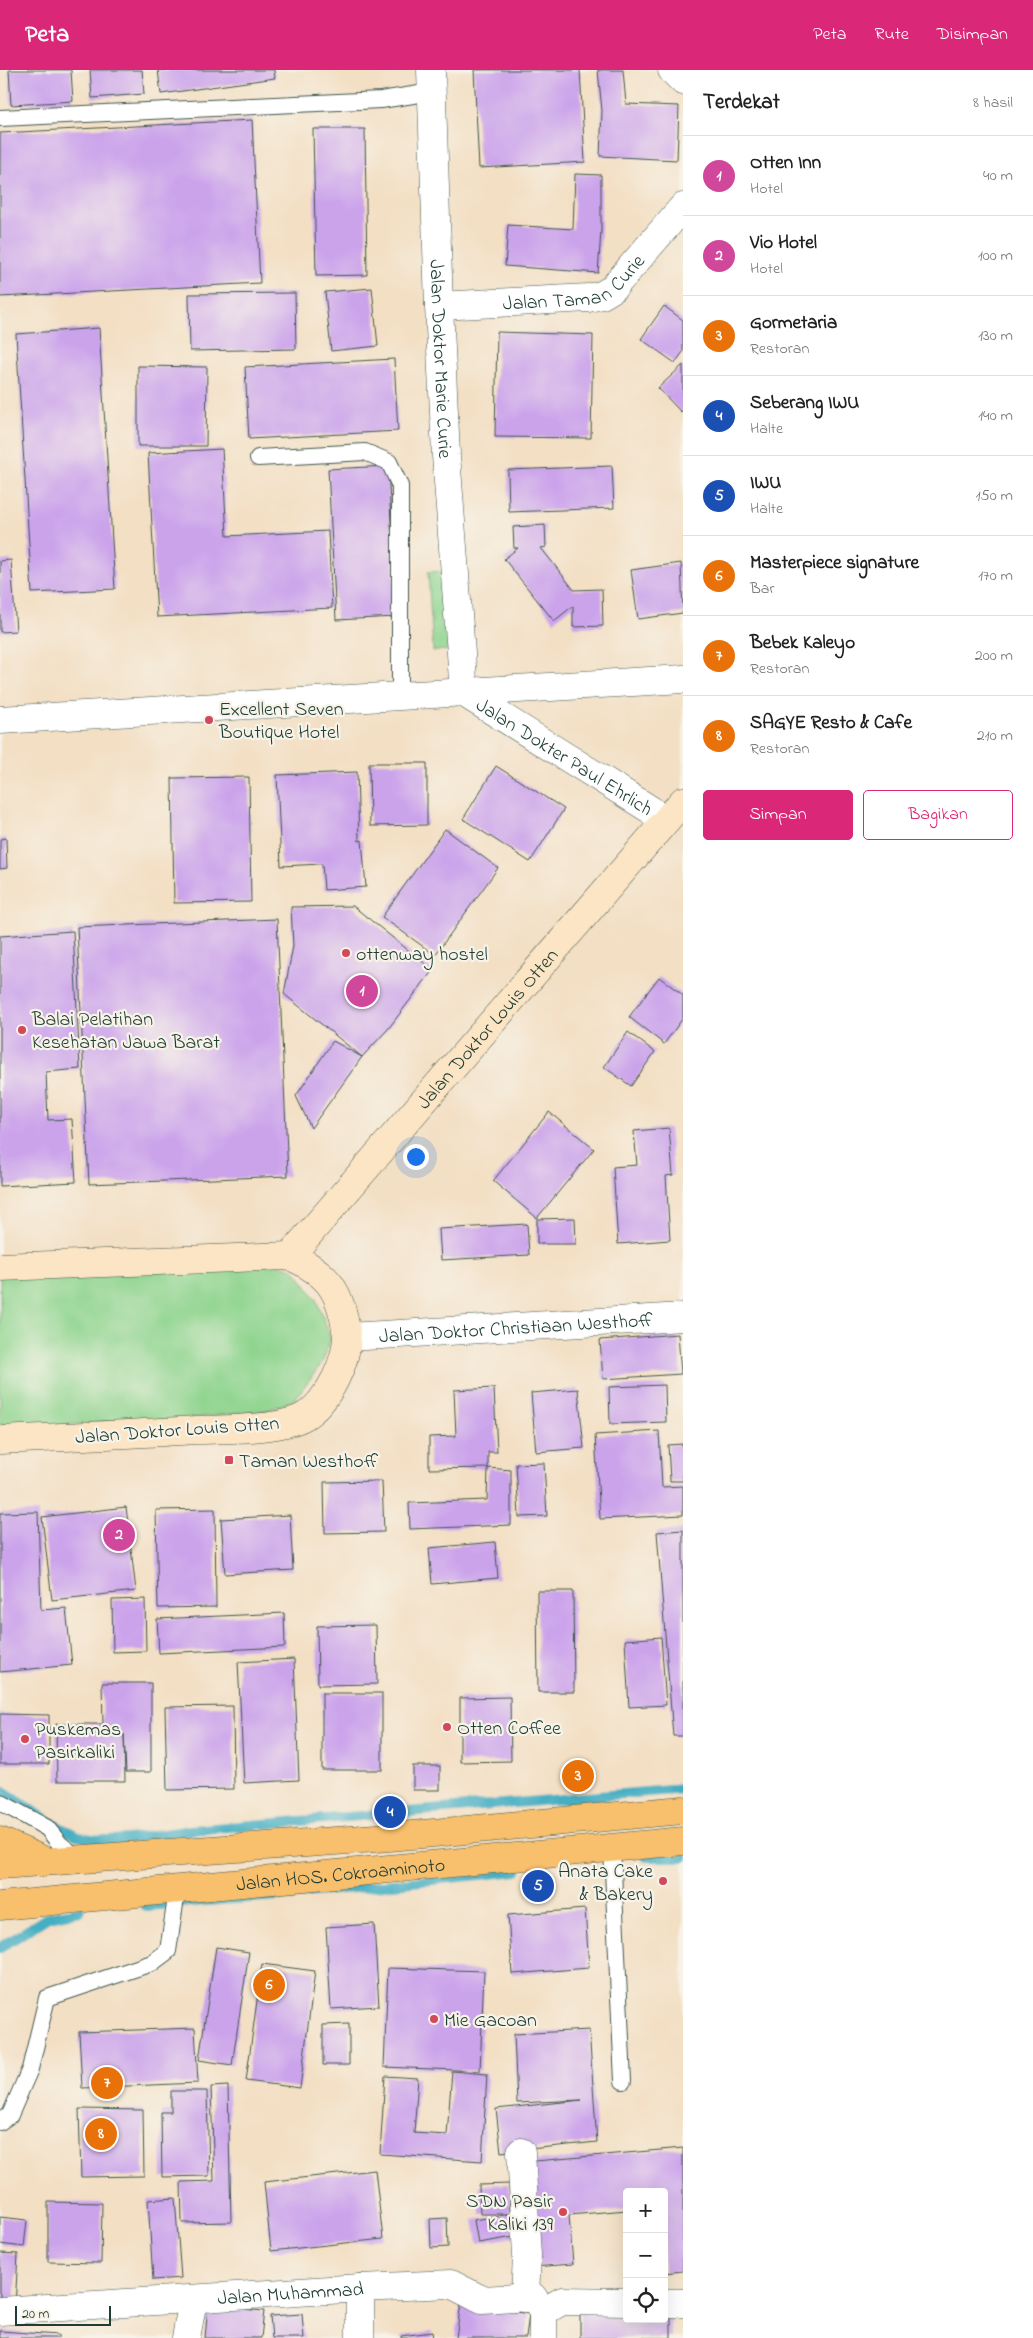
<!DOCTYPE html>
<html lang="id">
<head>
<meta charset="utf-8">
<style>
  :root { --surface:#fff; --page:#f2f2f2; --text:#222; --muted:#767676; --line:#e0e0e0; --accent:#db2777 }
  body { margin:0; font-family:"Indie Flower",sans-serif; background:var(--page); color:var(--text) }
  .controls { position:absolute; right:15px; bottom:15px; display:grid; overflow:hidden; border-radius:5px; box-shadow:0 5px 20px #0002 }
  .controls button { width:45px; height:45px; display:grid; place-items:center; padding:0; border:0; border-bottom:1px solid var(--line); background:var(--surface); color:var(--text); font:25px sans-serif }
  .scale { position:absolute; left:15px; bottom:12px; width:96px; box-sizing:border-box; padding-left:5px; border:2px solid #1f3d34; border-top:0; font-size:14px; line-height:18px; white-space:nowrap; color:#1f3d34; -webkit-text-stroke:4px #f7f3e8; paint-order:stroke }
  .you { position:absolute; left:415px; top:1086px; width:18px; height:18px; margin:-12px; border:4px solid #fff; border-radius:50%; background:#1a73e8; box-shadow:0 0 0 8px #1a73e833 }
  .badge { display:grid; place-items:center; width:32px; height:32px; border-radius:50%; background:var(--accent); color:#fff; font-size:16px; font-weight:700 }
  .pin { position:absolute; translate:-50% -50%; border:2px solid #fff; box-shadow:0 1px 5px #0006 }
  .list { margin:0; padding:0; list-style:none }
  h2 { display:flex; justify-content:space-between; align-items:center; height:65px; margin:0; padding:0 20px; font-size:21px }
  h2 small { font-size:16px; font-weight:400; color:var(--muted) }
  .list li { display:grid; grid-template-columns:32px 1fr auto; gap:15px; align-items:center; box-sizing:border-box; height:80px; padding:0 20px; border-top:1px solid var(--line) }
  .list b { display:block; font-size:19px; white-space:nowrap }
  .list p { margin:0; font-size:16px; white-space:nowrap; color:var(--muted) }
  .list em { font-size:16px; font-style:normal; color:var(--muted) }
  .actions { display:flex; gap:10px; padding:15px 20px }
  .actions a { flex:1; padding:11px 0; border:1px solid var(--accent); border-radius:5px; text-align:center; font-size:18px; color:var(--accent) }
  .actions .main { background:var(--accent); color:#fff }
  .icon { flex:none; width:28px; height:28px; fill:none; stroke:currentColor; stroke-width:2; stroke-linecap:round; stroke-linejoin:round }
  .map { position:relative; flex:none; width:683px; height:2268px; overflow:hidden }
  header { display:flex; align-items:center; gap:30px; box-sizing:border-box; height:70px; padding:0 25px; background:var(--accent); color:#fff }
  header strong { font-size:24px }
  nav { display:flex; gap:28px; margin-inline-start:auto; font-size:18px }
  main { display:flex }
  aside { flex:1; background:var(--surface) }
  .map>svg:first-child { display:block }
</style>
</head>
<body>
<header>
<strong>Peta</strong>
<nav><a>Peta</a><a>Rute</a><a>Disimpan</a></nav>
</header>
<main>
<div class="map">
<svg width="683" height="2268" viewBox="0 0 683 2268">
  <rect width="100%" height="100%" fill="#f7f3e8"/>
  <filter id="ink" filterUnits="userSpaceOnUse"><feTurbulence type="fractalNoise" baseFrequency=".02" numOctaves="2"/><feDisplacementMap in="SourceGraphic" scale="10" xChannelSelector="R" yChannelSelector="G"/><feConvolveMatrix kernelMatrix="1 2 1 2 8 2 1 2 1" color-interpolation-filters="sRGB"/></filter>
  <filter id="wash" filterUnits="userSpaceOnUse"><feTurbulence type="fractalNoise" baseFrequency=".0096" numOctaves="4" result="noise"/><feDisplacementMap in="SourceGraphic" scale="20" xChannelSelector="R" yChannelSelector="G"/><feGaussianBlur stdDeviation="1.12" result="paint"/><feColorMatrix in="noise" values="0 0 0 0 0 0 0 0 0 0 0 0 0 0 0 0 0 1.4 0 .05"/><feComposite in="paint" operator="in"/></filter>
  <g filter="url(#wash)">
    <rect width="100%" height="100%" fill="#f3dfc4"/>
    <g fill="#8ed48e" stroke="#568861">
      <polygon points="446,501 452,580 433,581 428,502"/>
      <polygon points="269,1191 295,1200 316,1229 331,1269 322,1293 294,1330 268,1340 183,1349 0,1358 0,1202"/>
    </g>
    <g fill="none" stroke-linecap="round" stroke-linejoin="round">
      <g stroke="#44aec3" stroke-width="10">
        <path d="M0 1719C23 1733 65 1766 91 1769 121 1773 160 1764 191 1760L683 1719"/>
        <polyline points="646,1787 683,1787"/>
        <polyline points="179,1833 277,1826 517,1801"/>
        <polyline points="146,1836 171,1834"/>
        <polyline points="0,1878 48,1847 80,1841"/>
      </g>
    </g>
    <g id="blocks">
      <g fill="#cba3eb">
        <polygon points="9,0 71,0 73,31 11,35"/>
        <polygon points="90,0 142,0 144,24 92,28"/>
        <polygon points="158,0 274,0 275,8 161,24"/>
        <polygon points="474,0 580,0 585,92 479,98"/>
        <polygon points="598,0 623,0 626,34 679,36 677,90 600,86 602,41"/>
        <polygon points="252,50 260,213 0,227 0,63"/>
        <polygon points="313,59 365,59 367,205 316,206"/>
        <polygon points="575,104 601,105 601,161 598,203 505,196 508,155 573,159"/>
        <polygon points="372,218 378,276 331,281 325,222"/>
        <polygon points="295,223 296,279 190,281 189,224"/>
        <polygon points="664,236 683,250 683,282 675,293 641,269"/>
        <polygon points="99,258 115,519 32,523 16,264"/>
        <polygon points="497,262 593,265 591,368 495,367"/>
        <polygon points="394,289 398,361 249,369 245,297"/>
        <polygon points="683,295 683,340 681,342 658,318"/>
        <polygon points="138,296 207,297 206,376 138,376"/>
        <polygon points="222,379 227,466 328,461 332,538 157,547 148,383"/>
        <polygon points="388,396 396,547 336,550 328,399"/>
        <polygon points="612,396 614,438 509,442 508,400"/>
        <polygon points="545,455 546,477 541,478 574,520 602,519 603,556 573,557 573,536 554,551 504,489 518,478 514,478 513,457"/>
        <polygon points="11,490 16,561 0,562 0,491"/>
        <polygon points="681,493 683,543 638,549 631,500"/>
        <polygon points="369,693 427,693 427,755 370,756"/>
        <polygon points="496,696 564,739 530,792 463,749"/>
        <polygon points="357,702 359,771 362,770 366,817 324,820 322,794 281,796 277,705"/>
        <polygon points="249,707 251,832 174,833 172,708"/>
        <polygon points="445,759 498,798 435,885 382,847"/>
        <polygon points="6,768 7,798 0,799 0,769"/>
        <polygon points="353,836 433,900 388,959 362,987 311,1058 296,1026 333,971 362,987 284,924 293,876 291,837"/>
        <polygon points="277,849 288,1106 89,1114 77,857"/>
        <polygon points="73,861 80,999 46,1002 48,1050 72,1049 76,1112 0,1116 0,866"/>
        <polygon points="659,907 683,925 683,948 664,974 629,947"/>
        <polygon points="628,962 655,982 631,1016 604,997"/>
        <polygon points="549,1042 594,1079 537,1148 493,1111"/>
        <polygon points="669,1058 673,1105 666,1106 670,1170 618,1174 613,1097 637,1095 634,1061"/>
        <polygon points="575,1148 576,1174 537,1174 537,1149"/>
        <polygon points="527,1154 529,1185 441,1190 439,1159"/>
        <polygon points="678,1264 681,1304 603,1309 600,1270"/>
        <polygon points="665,1315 666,1352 610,1354 609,1317"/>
        <polygon points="494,1318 497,1382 488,1382 488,1398 429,1399 429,1367 456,1366 454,1320"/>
        <polygon points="578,1319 584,1378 536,1382 531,1323"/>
        <polygon points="659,1361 662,1417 683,1416 683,1445 600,1449 595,1365"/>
        <polygon points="683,1374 683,1411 670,1411 668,1375"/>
        <polygon points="544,1393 547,1446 519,1447 516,1394"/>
        <polygon points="488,1398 511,1400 511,1455 410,1459 409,1433 487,1430"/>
        <polygon points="382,1411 384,1462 325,1463 324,1412"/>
        <polygon points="126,1437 136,1521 52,1530 42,1447"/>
        <polygon points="215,1439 216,1537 158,1538 156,1440"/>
        <polygon points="38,1442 41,1540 66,1538 72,1595 0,1602 0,1443"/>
        <polygon points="290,1445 293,1500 225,1504 221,1449"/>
        <polygon points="683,1460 683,1666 673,1666 657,1462"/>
        <polygon points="495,1472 498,1508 432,1514 429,1478"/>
        <polygon points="537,1521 573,1521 574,1622 538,1622"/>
        <polygon points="145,1529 146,1581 113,1582 112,1530"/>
        <polygon points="284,1543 285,1577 159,1583 157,1549"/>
        <polygon points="376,1555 377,1614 318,1615 317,1556"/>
        <polygon points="661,1567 666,1635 629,1637 625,1570"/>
        <polygon points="294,1589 299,1710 244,1713 238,1592"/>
        <polygon points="102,1613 151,1613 151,1702 126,1702 124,1664 125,1711 57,1711 56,1654 103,1654"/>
        <rect x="322" y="1623" width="60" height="77"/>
        <polygon points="510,1627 511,1691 460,1692 460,1628"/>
        <polygon points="233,1636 234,1719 167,1720 165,1637"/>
        <polygon points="0,1644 49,1645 49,1694 0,1694"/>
        <rect x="413" y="1696" width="27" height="24"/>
        <polygon points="585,1839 589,1898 512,1904 508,1845"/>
        <polygon points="374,1854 379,1936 331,1939 326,1857"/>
        <polygon points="216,1877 249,1882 232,1995 199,1990"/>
        <polygon points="262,1894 315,1901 300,2018 246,2011"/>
        <polygon points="388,1898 484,1901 480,2001 384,1997"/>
        <polygon points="349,1954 349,1995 323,1995 323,1955"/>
        <polygon points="195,1958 198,2013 82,2018 79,1962"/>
        <polygon points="589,1960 597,2072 501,2082 496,2039 582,2030 517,2033 514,1964"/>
        <polygon points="452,2001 487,2004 482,2091 380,2084 385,2006 418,2008 414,2063 447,2065"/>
        <polygon points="228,2016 231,2152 182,2153 181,2112 214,2111 211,2017"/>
        <polygon points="171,2021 207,2021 209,2106 162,2107 161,2042 171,2042"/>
        <polygon points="79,2039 143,2040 144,2106 81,2107"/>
        <polygon points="683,2078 683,2201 664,2203 664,2122 627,2122 627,2140 569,2145 573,2194 533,2197 524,2092"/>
        <polygon points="375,2100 383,2169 271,2181 264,2112"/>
        <polygon points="509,2114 510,2144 480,2144 479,2115"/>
        <polygon points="175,2128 181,2208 153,2210 148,2130"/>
        <polygon points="48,2132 102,2133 101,2193 48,2192"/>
        <polygon points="510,2144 514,2167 478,2173 474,2150"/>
        <polygon points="0,2147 27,2150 24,2177 0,2174"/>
        <polygon points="447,2148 448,2177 431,2178 430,2149"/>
        <polygon points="0,2183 18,2184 15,2237 0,2237"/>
        <polygon points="461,2233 529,2244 526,2268 456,2268"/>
        <polygon points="208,2236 264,2241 261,2268 205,2268"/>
        <polygon points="580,2236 627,2237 627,2249 664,2249 664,2237 671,2237 671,2268 580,2268"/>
        <polygon points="302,2244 304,2268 272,2268 270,2246"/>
        <polygon points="0,2261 58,2265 58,2268 0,2268"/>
        <polygon points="432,2262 433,2268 401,2268 401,2266"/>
      </g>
    </g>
  </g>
  <g filter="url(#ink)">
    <use href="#blocks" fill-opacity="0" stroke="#3f554a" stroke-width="1"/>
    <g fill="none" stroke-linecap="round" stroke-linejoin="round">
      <defs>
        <g id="service">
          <polyline points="0,48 381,30 432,22"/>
          <polyline points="258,388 365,382 389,392 400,416 400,627"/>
          <polyline points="0,1732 47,1758 60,1774 79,1789"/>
          <polyline points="612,1779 623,2011"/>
          <polyline points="0,2052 10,2045 30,1999 47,1928 152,1893 168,1881 177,1821"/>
        </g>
        <g id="minor">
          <path id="s1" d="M431 0 439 236 446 385 464 623"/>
          <polyline points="672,0 683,11"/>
          <path id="s2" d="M439 236 588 228 602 225 612 219 683 137"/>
          <path id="s3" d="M464 623 651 740 663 753"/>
          <polyline points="0,650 683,609"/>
          <path id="s4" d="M348 1267 683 1247"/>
          <polyline points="521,2082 527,2185 525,2228"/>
          <polyline points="664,2233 683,2233"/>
          <path id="s5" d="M0 2241 360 2218 451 2214 482 2230 533 2227 543 2242V2268"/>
          <polyline points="543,2242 562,2231 627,2232"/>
          <polyline points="186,2268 193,2230"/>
          <polyline points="360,2268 360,2218"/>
        </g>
        <g id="secondary">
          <path id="s6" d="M290 1186 683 731"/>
          <path d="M0 1197 290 1186C327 1203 340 1219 346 1260 351 1287 327 1334 303 1347 278 1360 225 1359 197 1360 132 1364 66 1367 0 1370"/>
        </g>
        <g id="trunk">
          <polyline points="0,1771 43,1790"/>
          <polyline points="0,1795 390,1767 683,1740"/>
          <path id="s7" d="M0 1836 683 1771"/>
        </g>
      </defs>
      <use href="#service" stroke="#3f554a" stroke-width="18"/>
      <use href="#minor" stroke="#3f554a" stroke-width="29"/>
      <use href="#secondary" stroke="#3f554a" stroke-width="29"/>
      <use href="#trunk" stroke="#3f554a" stroke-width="29"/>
      <use href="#service" stroke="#fff" stroke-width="16"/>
      <use href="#minor" stroke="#fff" stroke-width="28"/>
      <use href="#secondary" stroke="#fce5c4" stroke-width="28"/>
      <use href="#trunk" stroke="#f8bf6c" stroke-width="28"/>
    </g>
  </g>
  <g fill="#d1495b" stroke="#f7f3e8" stroke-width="2">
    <circle cx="209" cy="650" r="5"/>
    <circle cx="346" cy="883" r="5"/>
    <circle cx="22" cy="960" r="5"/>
    <rect x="224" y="1385" width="10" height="10" rx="2.5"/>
    <circle cx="447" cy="1657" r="5"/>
    <circle cx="25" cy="1669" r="5"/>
    <circle cx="663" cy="1811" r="5"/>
    <circle cx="434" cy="1949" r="5"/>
    <circle cx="563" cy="2142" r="5"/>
  </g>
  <g text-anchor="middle" stroke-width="4.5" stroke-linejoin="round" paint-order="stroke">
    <g font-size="20" fill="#1f3d34" stroke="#f7f3e8">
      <text dy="7" stroke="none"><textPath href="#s2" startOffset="141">Jalan Taman Curie</textPath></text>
      <text dy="7" stroke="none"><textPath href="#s1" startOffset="289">Jalan Doktor Marie Curie</textPath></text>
      <text dy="7" stroke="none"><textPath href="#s3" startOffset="119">Jalan Dokter Paul Ehrlich</textPath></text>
      <text dy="7" stroke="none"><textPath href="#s6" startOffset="301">Jalan Doktor Louis Otten</textPath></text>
      <text dy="7" stroke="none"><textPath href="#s4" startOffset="168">Jalan Doktor Christiaan Westhoff</textPath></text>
      <text transform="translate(177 1359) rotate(-4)" y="7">Jalan Doktor Louis Otten</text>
      <text dy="7" stroke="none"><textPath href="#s7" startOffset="342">Jalan HOS. Cokroaminoto</textPath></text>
      <text dy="7" stroke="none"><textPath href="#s5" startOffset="291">Jalan Muhammad</textPath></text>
    </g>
    <g font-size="20" fill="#1f3d34" stroke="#f7f3e8" text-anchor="start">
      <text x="219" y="645">Excellent Seven<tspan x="219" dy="23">Boutique Hotel</tspan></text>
      <text x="356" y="890">ottenway hostel</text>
      <text x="32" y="955">Balai Pelatihan<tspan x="32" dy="23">Kesehatan Jawa Barat</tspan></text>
      <text x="239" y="1397">Taman Westhoff</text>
      <text x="457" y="1664">Otten Coffee</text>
      <text x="35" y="1665">Puskemas<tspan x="35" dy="23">Pasirkaliki</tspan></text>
      <text x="653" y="1807" text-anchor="end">Anata Cake<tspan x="653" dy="23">&amp; Bakery</tspan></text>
      <text x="444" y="1956">Mie Gacoan</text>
      <text x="553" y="2137" text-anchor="end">SDN Pasir<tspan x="553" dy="23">Kaliki 139</tspan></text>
    </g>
  </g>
</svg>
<div class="controls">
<button>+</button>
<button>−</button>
<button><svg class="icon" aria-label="locate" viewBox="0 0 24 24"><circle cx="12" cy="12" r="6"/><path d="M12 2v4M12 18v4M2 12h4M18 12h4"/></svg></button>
</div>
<div class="scale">20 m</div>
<div class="you"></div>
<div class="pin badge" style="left:362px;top:921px;background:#d1479c">1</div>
<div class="pin badge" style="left:119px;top:1465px;background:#d1479c">2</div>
<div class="pin badge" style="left:578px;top:1706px;background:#e8710a">3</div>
<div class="pin badge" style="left:390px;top:1742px;background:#1a4fb4">4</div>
<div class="pin badge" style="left:538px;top:1816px;background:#1a4fb4">5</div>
<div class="pin badge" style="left:269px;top:1915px;background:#e8710a">6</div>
<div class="pin badge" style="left:107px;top:2013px;background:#e8710a">7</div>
<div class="pin badge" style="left:101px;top:2064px;background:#e8710a">8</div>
</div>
<aside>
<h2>Terdekat<small>8 hasil</small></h2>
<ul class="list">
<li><span class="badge" style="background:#d1479c">1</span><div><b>Otten Inn</b><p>Hotel</p></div><em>40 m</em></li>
<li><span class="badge" style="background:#d1479c">2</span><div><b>Vio Hotel</b><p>Hotel</p></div><em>100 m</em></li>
<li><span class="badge" style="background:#e8710a">3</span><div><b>Gormetaria</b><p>Restoran</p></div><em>130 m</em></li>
<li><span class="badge" style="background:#1a4fb4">4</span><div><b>Seberang IWU</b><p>Halte</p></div><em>140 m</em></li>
<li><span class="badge" style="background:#1a4fb4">5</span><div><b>IWU</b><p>Halte</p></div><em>150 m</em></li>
<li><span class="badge" style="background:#e8710a">6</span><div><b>Masterpiece signature</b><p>Bar</p></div><em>170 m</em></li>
<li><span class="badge" style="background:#e8710a">7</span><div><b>Bebek Kaleyo</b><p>Restoran</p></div><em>200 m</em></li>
<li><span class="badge" style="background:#e8710a">8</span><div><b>SAGYE Resto &amp; Cafe</b><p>Restoran</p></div><em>210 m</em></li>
</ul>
<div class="actions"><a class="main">Simpan</a><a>Bagikan</a></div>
</aside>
</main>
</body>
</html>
